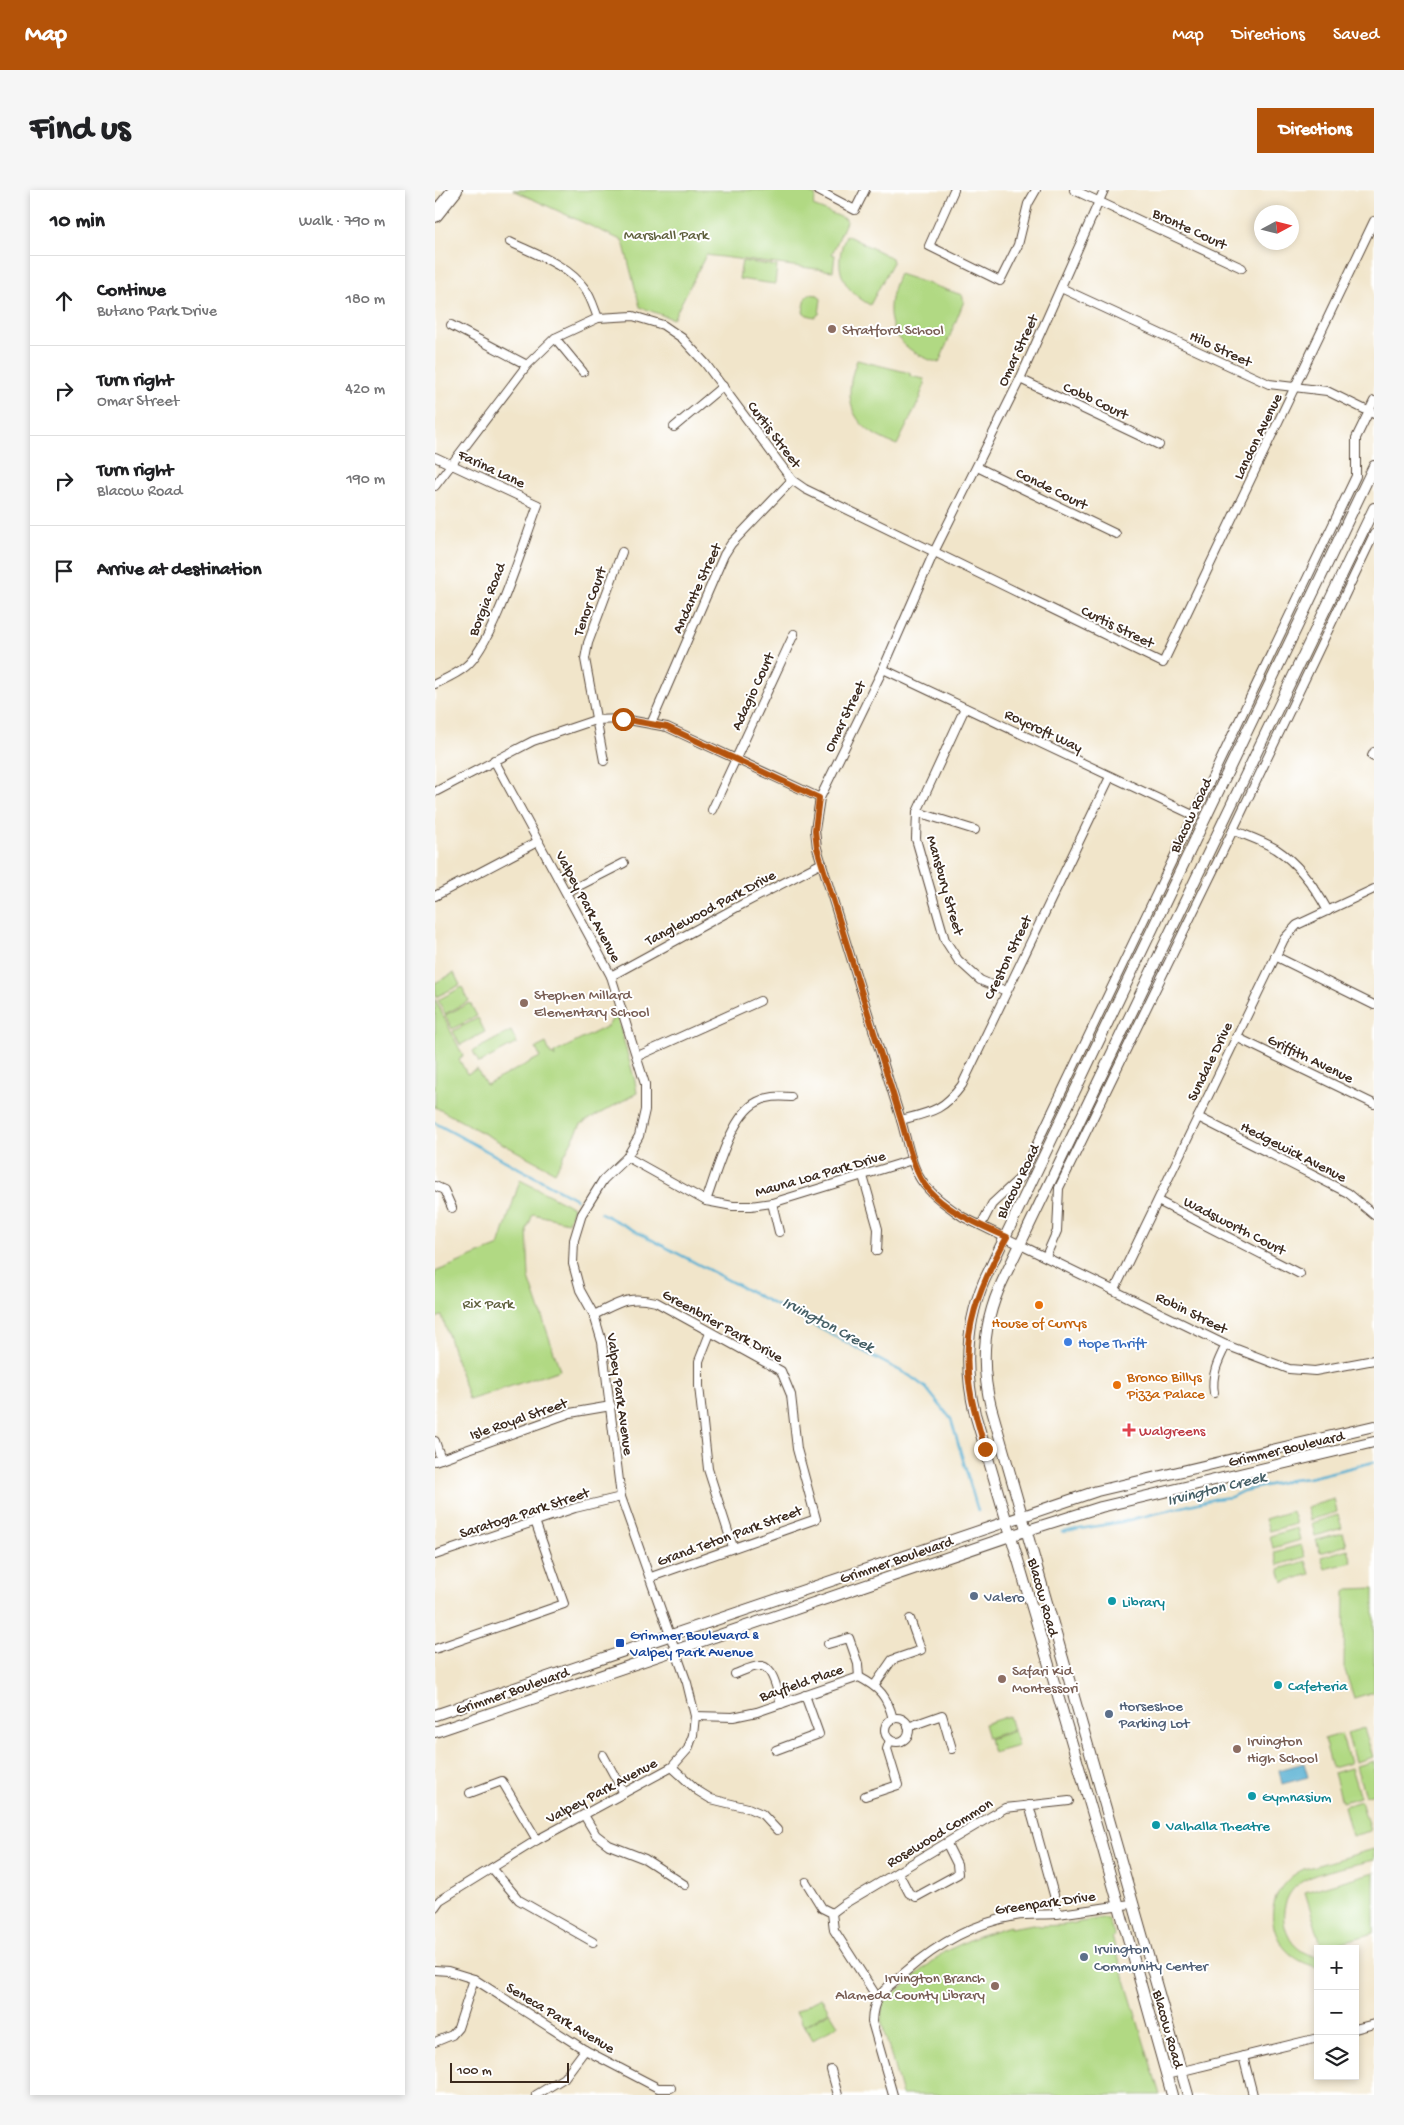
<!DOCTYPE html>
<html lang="en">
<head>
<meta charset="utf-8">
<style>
  :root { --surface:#fff; --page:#f6f6f6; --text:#202124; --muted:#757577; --line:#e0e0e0; --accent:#b45309 }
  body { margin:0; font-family:"Gochi Hand",sans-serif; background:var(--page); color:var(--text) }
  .controls { position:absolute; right:15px; bottom:15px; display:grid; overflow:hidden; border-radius:0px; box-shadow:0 2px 8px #0003 }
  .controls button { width:45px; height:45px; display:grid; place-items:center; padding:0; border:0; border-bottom:1px solid var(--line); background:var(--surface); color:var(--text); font:25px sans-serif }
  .compass { position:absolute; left:819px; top:15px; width:45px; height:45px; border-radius:50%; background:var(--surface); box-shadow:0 2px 8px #0003; rotate:83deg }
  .scale { position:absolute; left:15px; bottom:12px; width:119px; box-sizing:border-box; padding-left:5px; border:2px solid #3b2a1e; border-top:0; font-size:14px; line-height:18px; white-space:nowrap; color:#3b2a1e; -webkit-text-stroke:4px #fff; paint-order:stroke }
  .stop { position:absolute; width:15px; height:15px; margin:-11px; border:4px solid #b45309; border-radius:50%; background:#fff }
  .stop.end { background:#b45309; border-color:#fff; box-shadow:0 1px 5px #0008 }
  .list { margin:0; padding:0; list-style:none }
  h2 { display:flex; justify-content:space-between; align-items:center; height:65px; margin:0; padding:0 20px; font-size:21px }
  h2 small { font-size:16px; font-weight:400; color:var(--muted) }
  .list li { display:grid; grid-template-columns:32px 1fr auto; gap:15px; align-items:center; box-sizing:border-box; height:90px; padding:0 20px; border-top:1px solid var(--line) }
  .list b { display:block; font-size:19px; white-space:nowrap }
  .list p { margin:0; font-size:16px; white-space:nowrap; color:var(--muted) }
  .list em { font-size:16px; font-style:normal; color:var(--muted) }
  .icon { flex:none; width:28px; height:28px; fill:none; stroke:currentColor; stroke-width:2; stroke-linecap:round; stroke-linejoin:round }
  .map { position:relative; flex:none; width:939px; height:1905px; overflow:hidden; border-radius:0px }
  header { display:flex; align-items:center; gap:30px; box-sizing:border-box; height:70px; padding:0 25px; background:var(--accent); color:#fff }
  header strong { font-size:24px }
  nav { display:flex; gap:28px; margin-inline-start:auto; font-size:18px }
  .intro { display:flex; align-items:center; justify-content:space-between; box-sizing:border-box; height:120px; padding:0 30px }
  h1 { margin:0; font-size:35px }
  .button { padding:12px 22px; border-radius:0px; background:var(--accent); color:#fff; font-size:18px; font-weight:700 }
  main { display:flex; gap:30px; padding:0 30px }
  aside { flex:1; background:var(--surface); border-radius:0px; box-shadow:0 2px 8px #0003 }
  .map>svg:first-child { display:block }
</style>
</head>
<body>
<header>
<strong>Map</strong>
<nav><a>Map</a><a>Directions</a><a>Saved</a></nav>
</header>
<div class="intro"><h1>Find us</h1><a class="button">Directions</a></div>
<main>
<aside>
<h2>10 min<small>Walk · 790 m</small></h2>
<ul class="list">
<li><svg class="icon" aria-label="ahead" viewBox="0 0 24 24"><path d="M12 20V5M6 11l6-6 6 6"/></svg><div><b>Continue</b><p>Butano Park Drive</p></div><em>180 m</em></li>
<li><svg class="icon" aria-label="right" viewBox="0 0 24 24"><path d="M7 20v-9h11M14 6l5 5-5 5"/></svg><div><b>Turn right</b><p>Omar Street</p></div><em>420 m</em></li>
<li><svg class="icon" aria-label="right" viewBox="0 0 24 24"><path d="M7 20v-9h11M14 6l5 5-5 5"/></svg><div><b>Turn right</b><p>Blacow Road</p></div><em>190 m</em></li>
<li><svg class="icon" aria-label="arrive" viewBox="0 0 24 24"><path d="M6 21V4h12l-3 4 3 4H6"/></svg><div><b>Arrive at destination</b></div></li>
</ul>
</aside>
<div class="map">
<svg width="939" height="1905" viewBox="0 0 939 1905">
  <rect width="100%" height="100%" fill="#fff"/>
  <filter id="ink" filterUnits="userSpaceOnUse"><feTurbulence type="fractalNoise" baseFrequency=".02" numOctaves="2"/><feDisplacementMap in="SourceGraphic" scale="10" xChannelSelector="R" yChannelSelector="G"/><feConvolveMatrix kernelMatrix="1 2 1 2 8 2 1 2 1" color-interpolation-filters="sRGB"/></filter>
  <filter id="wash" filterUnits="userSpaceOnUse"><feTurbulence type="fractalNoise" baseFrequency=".0096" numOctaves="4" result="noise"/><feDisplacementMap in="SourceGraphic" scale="20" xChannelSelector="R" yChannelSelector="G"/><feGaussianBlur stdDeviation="1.12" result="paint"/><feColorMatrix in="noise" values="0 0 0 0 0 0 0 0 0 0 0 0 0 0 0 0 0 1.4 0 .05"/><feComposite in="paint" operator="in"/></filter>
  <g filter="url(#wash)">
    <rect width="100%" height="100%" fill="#f1e5ca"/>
    <g fill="#b1d983" stroke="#768250">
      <polygon points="78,0 369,0 381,6 378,16 411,29 411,32 397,64 400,65 398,81 271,65 238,129 205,117 188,51"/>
      <path d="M411 45 457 68 458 72 435 115C405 98 398 76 411 45Z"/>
      <polygon points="307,71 342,76 340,94 304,89"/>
      <path d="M464 84 527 105 529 111 504 173C457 159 444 128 464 84Z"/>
      <polygon points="374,104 383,105 386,109 384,124 380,127 372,125 368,122 371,107"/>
      <path d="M422 170 475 183V186L489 189 490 194 485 206 486 207 462 255C419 240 405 214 422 170Z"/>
      <polygon points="19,783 25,795 1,807 0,793"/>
      <polygon points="27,797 34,811 10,824 3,810"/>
      <polygon points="0,809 28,866 24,869 32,884 42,879 51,895 105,867 101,858 111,853 116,865 118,864 120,867 119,863 173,836 181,823 200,891 202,903 146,934 120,982 0,917"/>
      <polygon points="35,813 42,826 17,839 10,825"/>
      <polygon points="43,828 50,842 25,855 18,841"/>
      <polygon points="76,841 82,853 44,873 38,861"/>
      <polygon points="85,990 138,1017 133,1032 98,1024 92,1039 94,1088 125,1180 34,1210 7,1126 0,1128 0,1082 64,1056"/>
      <polygon points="899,1309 902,1322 875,1330 872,1317"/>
      <polygon points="857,1321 861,1334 834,1341 830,1329"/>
      <polygon points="903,1325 907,1338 880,1346 877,1333"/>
      <polygon points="862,1338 865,1350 838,1358 835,1346"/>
      <polygon points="908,1343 912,1355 885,1363 881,1350"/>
      <polygon points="866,1355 870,1367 843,1375 839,1362"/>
      <polygon points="913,1359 917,1372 890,1379 886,1367"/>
      <polygon points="871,1371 875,1384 848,1392 844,1379"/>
      <polygon points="939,1398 939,1502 919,1508 909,1477 910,1402 914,1399"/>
      <polygon points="574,1526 578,1540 553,1548 549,1534"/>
      <polygon points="929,1538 938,1567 920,1572 912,1543"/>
      <polygon points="579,1541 583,1556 558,1563 554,1549"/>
      <polygon points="906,1544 915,1573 897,1578 889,1549"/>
      <polygon points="939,1571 939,1603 930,1606 921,1576"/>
      <polygon points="916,1578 925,1607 907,1612 899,1583"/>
      <polygon points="926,1611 935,1641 917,1646 909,1616"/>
      <path d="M939 1659V1670C919 1675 885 1681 868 1691 849 1702 844 1726 853 1745 858 1757 870 1765 883 1767V1777C831 1767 820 1702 869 1679Z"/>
      <polygon points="939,1682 939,1743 887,1758 870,1702"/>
      <polygon points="667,1728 673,1729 680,1746 677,1747 725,1905 467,1905 446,1830 447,1820 451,1810 509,1762 543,1746 575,1736 575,1738 599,1734 605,1736 629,1735"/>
      <polygon points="386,1807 394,1821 369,1836 361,1822"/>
      <polygon points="395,1822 403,1835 378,1850 370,1836"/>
    </g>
    <polygon fill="#54afd2" stroke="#486c78" points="869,1573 873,1587 847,1594 844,1580"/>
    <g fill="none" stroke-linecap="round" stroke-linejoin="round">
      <g stroke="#54afd2" stroke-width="2.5">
        <polyline points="0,933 141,1009"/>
        <polyline points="166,1023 475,1186 491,1198 516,1229 543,1321"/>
        <polyline points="627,1342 686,1332 779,1309 796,1307 808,1301 856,1290 873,1288 939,1272"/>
      </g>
    </g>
  </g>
  <g filter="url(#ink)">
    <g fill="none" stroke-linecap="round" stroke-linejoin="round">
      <defs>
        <g id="minor">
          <polyline points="382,0 420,20 430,0"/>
          <polyline points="519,0 494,56 565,91 583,55 593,14 601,0"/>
          <polyline points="639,0 807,78"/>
          <path d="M669 0 585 189 499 362 448 479 385 608 380 640 382 658 466 930C472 950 475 973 486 990 496 1005 514 1017 528 1027L791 1155 854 1179 880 1181 939 1170"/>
          <path d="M75 52C100 64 133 75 150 99 156 107 159 118 163 128"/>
          <polyline points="626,98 834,194 892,201 939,224"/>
          <polyline points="16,135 92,175"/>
          <polyline points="120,148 148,182"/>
          <polyline points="585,189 724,255"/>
          <polyline points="239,237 288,196"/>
          <path d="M0 267 103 315C89 351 58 456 30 477 22 484 10 489 0 494"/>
          <polyline points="542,277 681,344"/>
          <polyline points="0,296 92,175 120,148 163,128 198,126 228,135 247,148 270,173 357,290 370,299 728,473 939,31"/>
          <polyline points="448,479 758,625"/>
          <polyline points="530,518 482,622 481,649 510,750 523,770 545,790 571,801"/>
          <polyline points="216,534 289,365 296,354 357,290"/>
          <polyline points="939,562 937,566 939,567"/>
          <polyline points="169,571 150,469 153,453 187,362"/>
          <polyline points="0,602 98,551 160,530 188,529 232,537 385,608"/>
          <polyline points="277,620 359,444"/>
          <polyline points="482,622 540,640"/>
          <path d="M798 640C812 646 828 651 841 659 864 674 880 697 893 721"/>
          <polyline points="132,702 189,673"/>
          <polyline points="0,706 104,651"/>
          <polyline points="840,766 939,815"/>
          <polyline points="176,786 304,716 387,673"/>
          <polyline points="801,847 939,914"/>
          <polyline points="203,866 325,811"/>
          <polyline points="763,927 913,1003 939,1025"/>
          <path d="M466 930C496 922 508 921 527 895L675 587"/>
          <polyline points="192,967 271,1011 298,1016 316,1016 337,1013 477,970"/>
          <polyline points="428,986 443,1039 442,1061"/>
          <polyline points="0,996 9,1000 17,1018"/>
          <path d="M271 1011C281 984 296 925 322 912 333 906 343 906 356 907"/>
          <polyline points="723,1011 865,1084"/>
          <polyline points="337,1013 344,1042"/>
          <polyline points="546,1035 557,1014 586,987 921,286 921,248 939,211"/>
          <polyline points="611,1066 622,1041 624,998 798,640 939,344"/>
          <polyline points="680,1099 849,749 862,735 939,699"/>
          <path d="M159 1125C184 1113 192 1105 221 1112L346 1181 356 1205 362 1259 381 1329 216 1387"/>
          <polyline points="275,1143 264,1171 264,1196 273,1279 298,1357"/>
          <path d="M779 1203C776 1185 783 1171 791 1155"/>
          <polyline points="0,1251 6,1269"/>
          <polyline points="0,1271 135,1223 176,1216"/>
          <polyline points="0,1365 140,1318 186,1307"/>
          <polyline points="393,1454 414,1448 423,1474 424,1487"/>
          <polyline points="0,1459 129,1414 100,1331"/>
          <path d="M300 1484C308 1481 319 1475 327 1476 339 1478 343 1504 346 1514"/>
          <polyline points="439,1496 457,1470 486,1460 475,1429"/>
          <path d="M260 1526 298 1527 322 1522 424 1487C445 1498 452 1506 458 1529"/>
          <circle cx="462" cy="1540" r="12"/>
          <polyline points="473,1537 507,1525 517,1559"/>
          <polyline points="341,1560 384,1544 370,1505"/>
          <polyline points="168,1565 189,1603"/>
          <polyline points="237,1577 263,1601 276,1609 313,1618 327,1624 342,1640"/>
          <polyline points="35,1603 67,1591 102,1650"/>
          <polyline points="430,1606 463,1595 452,1559 455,1550"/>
          <polyline points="594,1615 619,1705 622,1724"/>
          <polyline points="149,1625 161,1645 174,1655 210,1669 250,1695"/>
          <polyline points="57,1678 84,1710 158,1752"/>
          <polyline points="463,1682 474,1703 481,1707 523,1684 522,1674 512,1654"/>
          <polyline points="371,1692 387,1718 397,1723 399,1740 442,1807"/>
          <polyline points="0,1717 5,1710 102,1650 237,1577 253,1559 258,1545 260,1526 252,1493 186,1307 167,1152 159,1125 145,1100 138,1074 139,1050 147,1024 168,990 192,967 204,946 210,920 210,894 176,786 59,570"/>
          <polyline points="397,1723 409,1714 570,1618 634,1611"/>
          <polyline points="0,1780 13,1781 39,1789 150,1860 223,1898 236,1898"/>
          <polyline points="920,1839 939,1834"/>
          <polyline points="0,1852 17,1845 23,1838 39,1789"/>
          <polyline points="808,1866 818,1905"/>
          <polyline points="396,1880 403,1905"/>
          <polyline points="731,1885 883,1848"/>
          <polyline points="101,1905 129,1888 150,1860"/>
          <path d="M458 1905 437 1832C438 1804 450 1800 469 1783 500 1756 538 1733 580 1726 593 1724 608 1725 621 1724 647 1722 672 1716 697 1714"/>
        </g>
        <g id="secondary">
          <polyline points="0,1525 662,1301 939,1236"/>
          <polyline points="0,1542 590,1341 666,1317 939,1252"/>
          <path d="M737 1905 664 1645 540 1224C529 1179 531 1134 549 1091L939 276"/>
          <path d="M753 1905 556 1217C545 1173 548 1131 568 1090L939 318"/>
        </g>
        <polyline id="motorway" points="0,25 20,0"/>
      </defs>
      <use href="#minor" stroke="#564638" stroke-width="10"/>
      <use href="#secondary" stroke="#564638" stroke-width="12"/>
      <use href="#motorway" stroke="#564638" stroke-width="16"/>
      <use href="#minor" stroke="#fff" stroke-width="8"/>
      <use href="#secondary" stroke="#fff" stroke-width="10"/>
      <use href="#motorway" stroke="#fff" stroke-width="14"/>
    </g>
  </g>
  <g fill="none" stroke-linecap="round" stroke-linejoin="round" filter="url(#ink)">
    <path stroke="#b45309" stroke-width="6" d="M188 529 232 537 384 608 380 640 382 658 466 930C472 950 476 971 486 989 501 1017 544 1035 572 1047 545 1095 525 1143 535 1199 538 1220 545 1239 550 1259"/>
  </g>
  <g fill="#8d6e63" stroke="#fff" stroke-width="2">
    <circle cx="397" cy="139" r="5"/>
    <circle cx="89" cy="813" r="5"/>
    <circle cx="567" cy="1489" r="5"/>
    <circle cx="802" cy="1559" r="5"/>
    <circle cx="560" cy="1796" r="5"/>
  </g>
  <g fill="#e8710a" stroke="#fff" stroke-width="2">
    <circle cx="604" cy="1115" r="5"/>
    <circle cx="682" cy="1195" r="5"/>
  </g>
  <circle fill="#3f7fe0" stroke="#fff" stroke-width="2" cx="633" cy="1152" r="5"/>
  <path fill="#e0444e" stroke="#fff" stroke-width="2" d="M691.5 1232.5h5v5h5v5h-5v5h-5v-5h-5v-5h5z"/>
  <g fill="#5c6f8a" stroke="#fff" stroke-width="2">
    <circle cx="539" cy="1406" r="5"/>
    <circle cx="674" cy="1524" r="5"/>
    <circle cx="649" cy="1767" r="5"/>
  </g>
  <g fill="#0f9aa8" stroke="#fff" stroke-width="2">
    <circle cx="677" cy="1411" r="5"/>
    <circle cx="843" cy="1495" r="5"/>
    <circle cx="817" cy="1606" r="5"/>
    <circle cx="721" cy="1635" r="5"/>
  </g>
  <rect fill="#1a4fb4" stroke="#fff" stroke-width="2" x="180" y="1448" width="10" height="10" rx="2.5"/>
  <g text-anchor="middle" stroke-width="4" stroke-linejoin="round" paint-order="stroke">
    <g font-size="15" fill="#3b2a1e" stroke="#fff">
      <text transform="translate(755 38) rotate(25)" y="5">Bronte Court</text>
      <text transform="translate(786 158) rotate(25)" y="5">Hilo Street</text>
      <text transform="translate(582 160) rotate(-65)" y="5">Omar Street</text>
      <text transform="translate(661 210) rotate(25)" y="5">Cobb Court</text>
      <text transform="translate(340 244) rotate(53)" y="5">Curtis Street</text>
      <text transform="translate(822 246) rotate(-64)" y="5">Landon Avenue</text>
      <text transform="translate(57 278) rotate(25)" y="5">Farina Lane</text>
      <text transform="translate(617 298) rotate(26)" y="5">Conde Court</text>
      <text transform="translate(261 398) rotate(-65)" y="5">Andante Street</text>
      <text transform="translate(51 409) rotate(-68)" y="5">Borgia Road</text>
      <text transform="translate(154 411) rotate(-70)" y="5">Tenor Court</text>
      <text transform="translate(683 436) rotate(26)" y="5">Curtis Street</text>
      <text transform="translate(317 501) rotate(-65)" y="5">Adagio Court</text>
      <text transform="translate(409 526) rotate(-64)" y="5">Omar Street</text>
      <text transform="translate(609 540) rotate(25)" y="5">Roycroft Way</text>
      <text transform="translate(755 625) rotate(-65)" y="5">Blacow Road</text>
      <text transform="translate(511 695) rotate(74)" y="5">Mansbury Street</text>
      <text transform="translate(154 716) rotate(62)" y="5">Valpey Park Avenue</text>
      <text transform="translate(275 717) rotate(-28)" y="5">Tanglewood Park Drive</text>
      <text transform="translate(572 767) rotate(-64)" y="5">Creston Street</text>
      <text transform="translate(876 868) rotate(26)" y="5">Griffith Avenue</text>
      <text transform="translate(774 871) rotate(-64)" y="5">Sundale Drive</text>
      <text transform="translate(859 961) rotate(27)" y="5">Hedgewick Avenue</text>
      <text transform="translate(385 983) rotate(-16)" y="5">Mauna Loa Park Drive</text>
      <text transform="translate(582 991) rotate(-64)" y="5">Blacow Road</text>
      <text transform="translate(800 1035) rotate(27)" y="5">Wadsworth Court</text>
      <text transform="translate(757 1122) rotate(26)" y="5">Robin Street</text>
      <text transform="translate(288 1135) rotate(29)" y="5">Greenbrier Park Drive</text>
      <text transform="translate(186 1204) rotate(82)" y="5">Valpey Park Avenue</text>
      <text transform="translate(83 1228) rotate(-19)" y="5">Isle Royal Street</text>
      <text transform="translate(851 1258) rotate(-13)" y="5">Grimmer Boulevard</text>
      <text transform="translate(89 1322) rotate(-18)" y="5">Saratoga Park Street</text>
      <text transform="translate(294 1345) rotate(-20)" y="5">Grand Teton Park Street</text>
      <text transform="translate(461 1369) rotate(-19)" y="5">Grimmer Boulevard</text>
      <text transform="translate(609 1407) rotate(74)" y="5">Blacow Road</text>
      <text transform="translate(366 1492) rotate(-19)" y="5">Bayfield Place</text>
      <text transform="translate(77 1500) rotate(-19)" y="5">Grimmer Boulevard</text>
      <text transform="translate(166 1600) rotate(-28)" y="5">Valpey Park Avenue</text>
      <text transform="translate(504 1642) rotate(-31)" y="5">Rosewood Common</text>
      <text transform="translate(610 1712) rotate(-8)" y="5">Greenpark Drive</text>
      <text transform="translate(126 1827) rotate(31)" y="5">Seneca Park Avenue</text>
      <text transform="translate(734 1839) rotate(74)" y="5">Blacow Road</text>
    </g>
    <g font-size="15" fill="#5e5f3c" stroke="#fff">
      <text x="231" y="49">Marshall Park</text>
      <text x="53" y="1118">Rix Park</text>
    </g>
    <g font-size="15" fill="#785e54" stroke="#fff" text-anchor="start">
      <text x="407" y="144">Stratford School</text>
      <text x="99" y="809">Stephen Millard<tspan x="99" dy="17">Elementary School</tspan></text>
      <text x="577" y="1485">Safari Kid<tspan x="577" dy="17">Montessori</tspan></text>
      <text x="812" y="1555">Irvington<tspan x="812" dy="17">High School</tspan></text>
      <text x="550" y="1792" text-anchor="end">Irvington Branch<tspan x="550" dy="17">Alameda County Library</tspan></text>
    </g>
    <g font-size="15" fill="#c56008" stroke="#fff">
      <text x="604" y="1137">House of Currys</text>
      <text x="692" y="1191" text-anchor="start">Bronco Billys<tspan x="692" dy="17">Pizza Palace</tspan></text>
    </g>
    <g font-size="15" fill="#366cbe" stroke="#fff" text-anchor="start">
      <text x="643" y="1157">Hope Thrift</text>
    </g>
    <g font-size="15" fill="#be3a42" stroke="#fff" text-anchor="start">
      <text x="704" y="1245">Walgreens</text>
    </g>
    <g font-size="15" fill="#4e5e75" stroke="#fff" text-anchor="start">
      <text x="549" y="1411">Valero</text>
      <text x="684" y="1520">Horseshoe<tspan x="684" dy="17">Parking Lot</tspan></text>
      <text x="659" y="1763">Irvington<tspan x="659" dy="17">Community Center</tspan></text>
    </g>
    <g font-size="15" fill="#0d838f" stroke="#fff" text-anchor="start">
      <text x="687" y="1416">Library</text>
      <text x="853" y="1500">Cafeteria</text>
      <text x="827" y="1611">Gymnasium</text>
      <text x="731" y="1640">Valhalla Theatre</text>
    </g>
    <g font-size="15" fill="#164399" stroke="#fff" text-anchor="start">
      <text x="195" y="1449">Grimmer Boulevard &amp;<tspan x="195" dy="17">Valpey Park Avenue</tspan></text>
    </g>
    <g font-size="16" font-style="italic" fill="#455f66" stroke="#fff">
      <text transform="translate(394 1133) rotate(28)" y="6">Irvington Creek</text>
      <text transform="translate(781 1297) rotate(-14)" y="6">Irvington Creek</text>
    </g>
  </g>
</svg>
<div class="controls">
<button>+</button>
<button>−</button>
<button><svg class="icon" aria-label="layers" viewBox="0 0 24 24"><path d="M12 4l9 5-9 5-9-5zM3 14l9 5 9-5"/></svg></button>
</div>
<svg class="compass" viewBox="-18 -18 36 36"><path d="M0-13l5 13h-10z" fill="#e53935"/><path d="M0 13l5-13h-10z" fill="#757577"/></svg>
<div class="scale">100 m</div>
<div class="stop" style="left:188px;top:529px"></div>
<div class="stop end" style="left:550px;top:1259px"></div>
</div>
</main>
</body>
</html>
